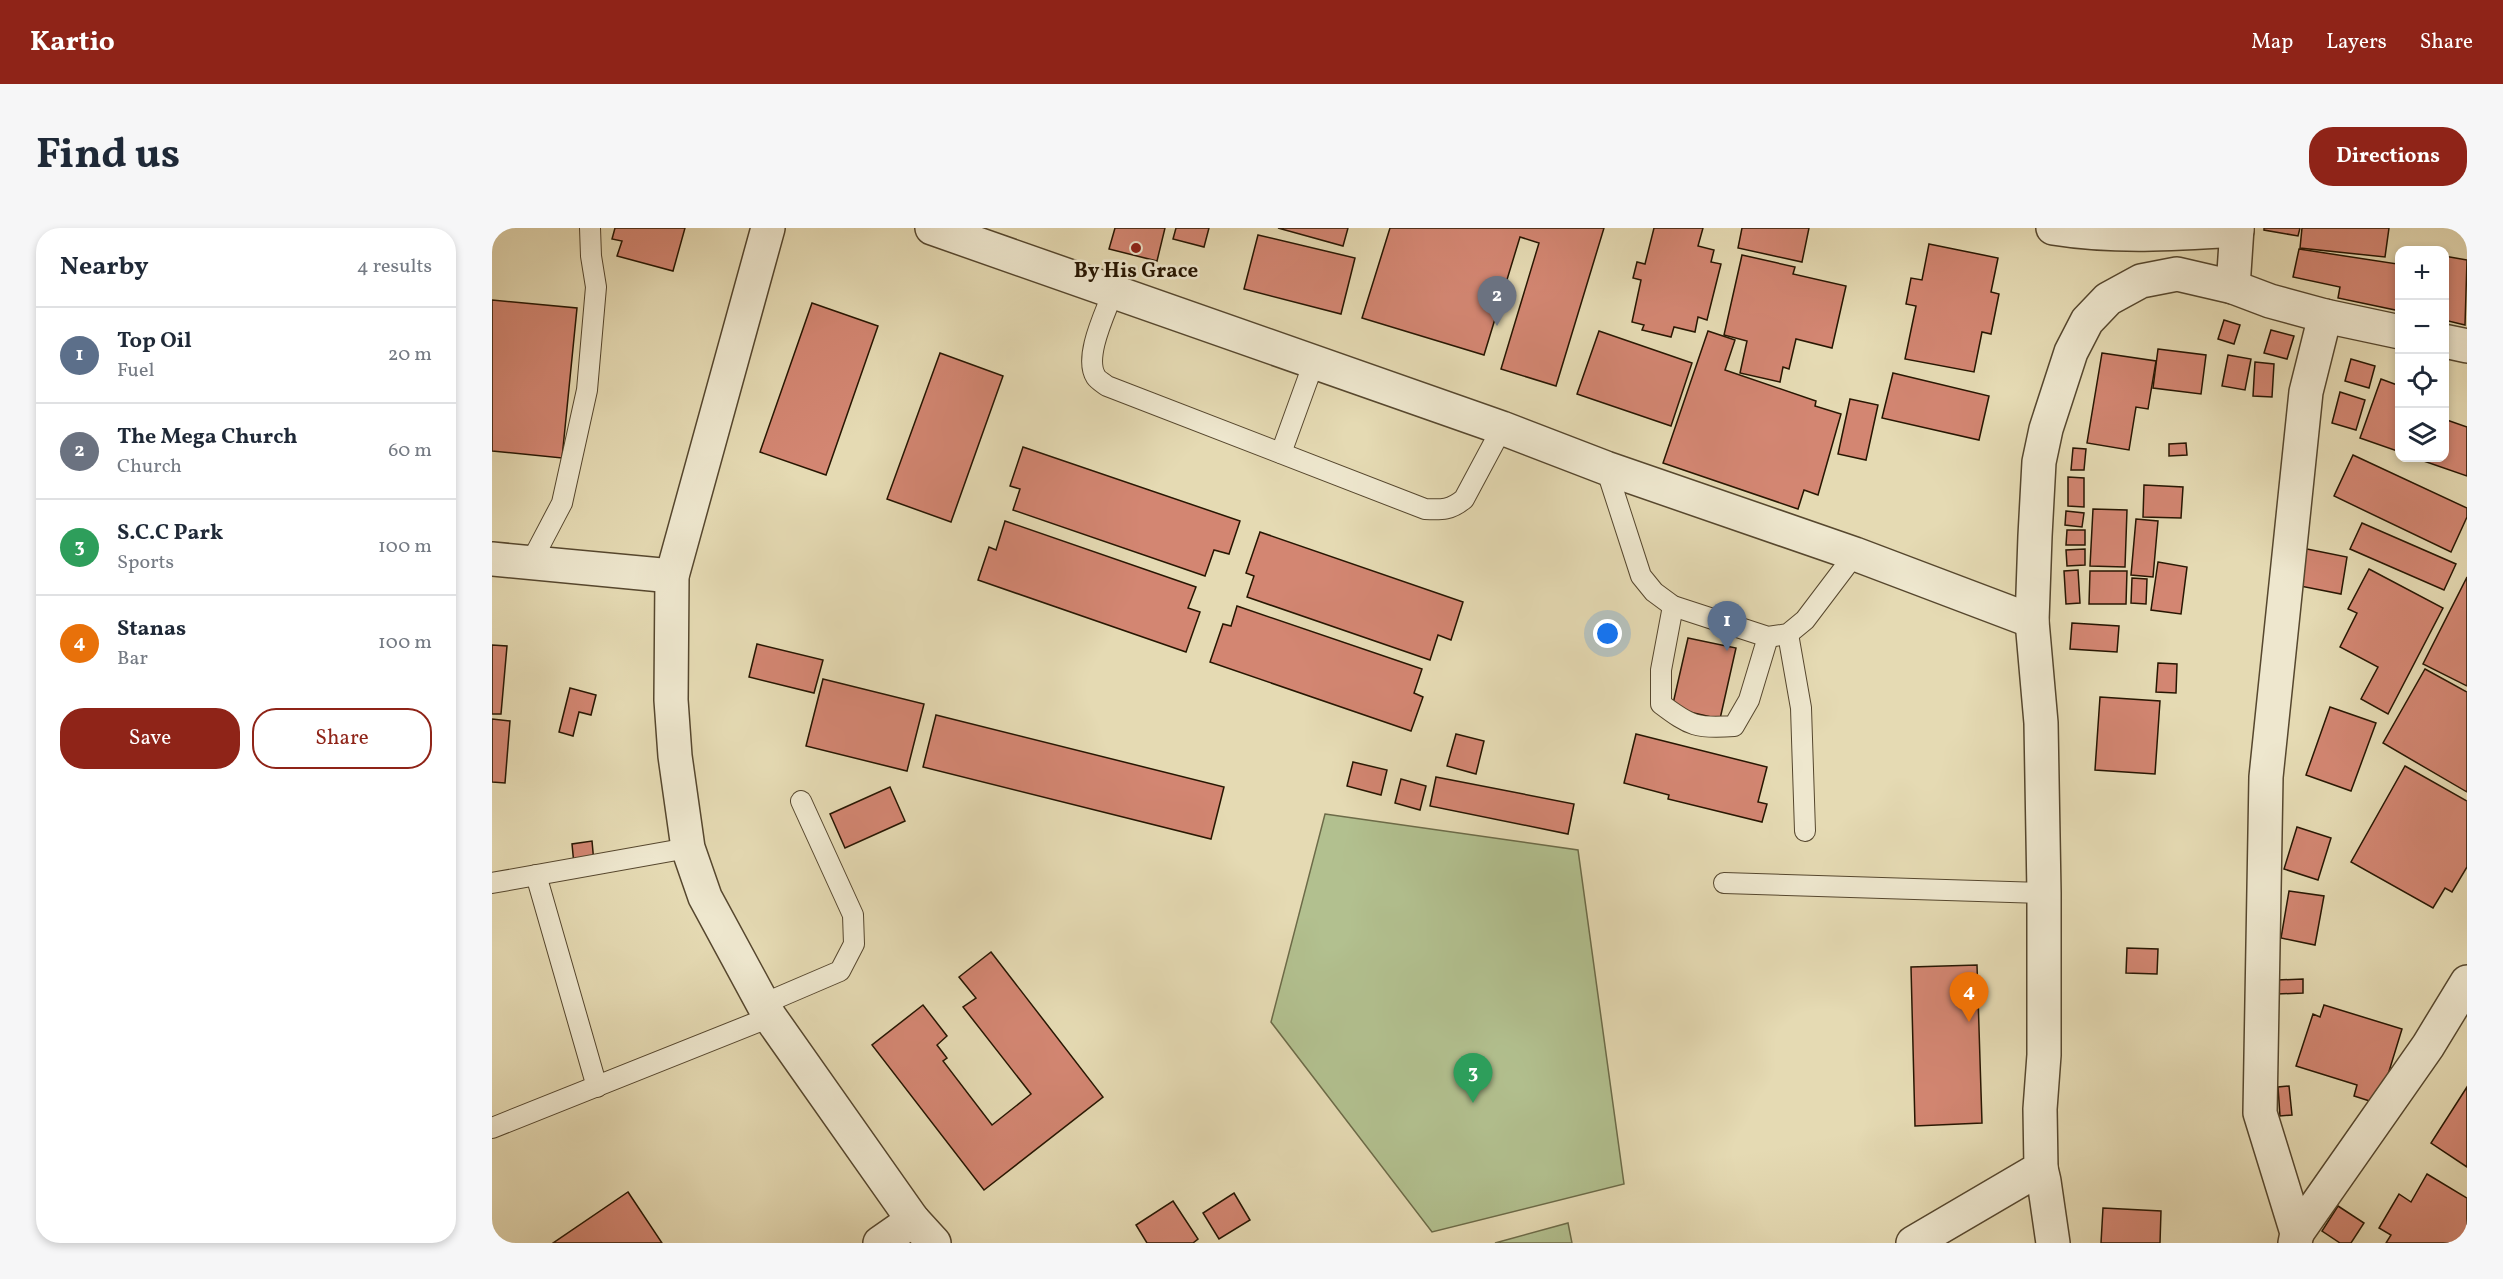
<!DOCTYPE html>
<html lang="en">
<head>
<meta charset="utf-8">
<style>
  :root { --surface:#fff; --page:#f6f6f7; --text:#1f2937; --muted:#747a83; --line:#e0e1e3; --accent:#8f2418 }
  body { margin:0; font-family:Vollkorn,serif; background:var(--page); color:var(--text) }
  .controls { position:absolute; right:18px; top:18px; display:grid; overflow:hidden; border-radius:12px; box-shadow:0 3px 9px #0003 }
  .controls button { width:54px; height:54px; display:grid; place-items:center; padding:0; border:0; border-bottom:2px solid var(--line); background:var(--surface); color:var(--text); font:30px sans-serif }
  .you { position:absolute; left:1116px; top:406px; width:21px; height:21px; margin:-15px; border:4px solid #fff; border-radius:50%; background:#1a73e8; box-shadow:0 0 0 9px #1a73e833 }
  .badge { display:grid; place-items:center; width:39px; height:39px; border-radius:50%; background:var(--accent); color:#fff; font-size:20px; font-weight:700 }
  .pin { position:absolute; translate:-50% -50px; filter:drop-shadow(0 2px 3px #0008) }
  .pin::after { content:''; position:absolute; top:32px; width:21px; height:18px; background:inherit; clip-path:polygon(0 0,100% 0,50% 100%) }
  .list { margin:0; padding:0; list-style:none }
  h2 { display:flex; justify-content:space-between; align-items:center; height:78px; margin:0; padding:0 24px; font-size:26px }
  h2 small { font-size:20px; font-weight:400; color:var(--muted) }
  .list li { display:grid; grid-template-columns:39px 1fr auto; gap:18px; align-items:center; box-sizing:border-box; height:96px; padding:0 24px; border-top:2px solid var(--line) }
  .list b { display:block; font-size:22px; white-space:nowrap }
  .list p { margin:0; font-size:20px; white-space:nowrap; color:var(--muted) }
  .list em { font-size:20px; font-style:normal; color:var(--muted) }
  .actions { display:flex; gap:12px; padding:18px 24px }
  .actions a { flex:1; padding:14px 0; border:2px solid var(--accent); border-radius:24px; text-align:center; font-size:21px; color:var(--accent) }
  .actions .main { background:var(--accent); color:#fff }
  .icon { flex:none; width:33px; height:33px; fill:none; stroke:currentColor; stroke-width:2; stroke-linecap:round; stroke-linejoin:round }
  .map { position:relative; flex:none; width:1975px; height:1015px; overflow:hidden; border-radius:24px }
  header { display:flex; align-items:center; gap:36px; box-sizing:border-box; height:84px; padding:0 30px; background:var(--accent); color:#fff }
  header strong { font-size:28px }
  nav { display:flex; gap:33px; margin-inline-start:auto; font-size:21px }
  .intro { display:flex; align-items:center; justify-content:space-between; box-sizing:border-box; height:144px; padding:0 36px }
  h1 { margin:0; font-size:42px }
  .button { padding:15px 27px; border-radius:24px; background:var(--accent); color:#fff; font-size:21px; font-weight:700 }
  main { display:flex; gap:36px; padding:0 36px }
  aside { flex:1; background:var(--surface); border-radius:24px; box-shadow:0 3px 9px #0003 }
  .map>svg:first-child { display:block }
</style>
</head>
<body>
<header>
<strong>Kartio</strong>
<nav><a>Map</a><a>Layers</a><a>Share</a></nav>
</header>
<div class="intro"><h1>Find us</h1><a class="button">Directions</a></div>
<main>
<aside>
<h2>Nearby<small>4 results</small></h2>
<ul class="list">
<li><span class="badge" style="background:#5c6f8a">1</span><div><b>Top Oil</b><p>Fuel</p></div><em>20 m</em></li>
<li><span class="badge" style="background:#6b7280">2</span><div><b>The Mega Church</b><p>Church</p></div><em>60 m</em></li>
<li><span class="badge" style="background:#2e9e5b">3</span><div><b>S.C.C Park</b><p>Sports</p></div><em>100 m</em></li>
<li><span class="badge" style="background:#e8710a">4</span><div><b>Stanas</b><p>Bar</p></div><em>100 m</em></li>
</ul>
<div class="actions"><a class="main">Save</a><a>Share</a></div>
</aside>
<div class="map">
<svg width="1975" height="1015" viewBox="0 0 1975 1015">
  <rect width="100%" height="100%" fill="#e5dab3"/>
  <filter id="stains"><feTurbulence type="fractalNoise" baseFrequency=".00333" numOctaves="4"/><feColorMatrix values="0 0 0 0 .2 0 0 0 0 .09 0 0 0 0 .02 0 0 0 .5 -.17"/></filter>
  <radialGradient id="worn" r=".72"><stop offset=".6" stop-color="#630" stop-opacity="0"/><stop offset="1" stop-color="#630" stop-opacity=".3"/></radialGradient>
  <g fill="#b2c08f" stroke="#6c6b48" stroke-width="1.5">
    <polygon points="833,586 1086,622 1132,956 940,1004 779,794"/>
    <polygon points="1076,995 1080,1015 1003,1015"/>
  </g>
  <g fill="#d38672" stroke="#271602" stroke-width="1.5">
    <polygon points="123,0 193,0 181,43 125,28 130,13 120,11"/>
    <polygon points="623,0 673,0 665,33 617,21"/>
    <polygon points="684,0 717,0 712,19 681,11"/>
    <polygon points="786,0 856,0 851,18"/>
    <polygon points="898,0 1112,0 1064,158 1009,141 1047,15 1028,9 992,127 870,90"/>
    <polygon points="1162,0 1211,0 1206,18 1222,22 1219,34 1229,36 1215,92 1206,89 1203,104 1182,99 1179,109 1150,102 1152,97 1140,94 1149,52 1141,50 1145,34 1153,36"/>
    <polygon points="1250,0 1317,0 1310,34 1246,20"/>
    <polygon points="1772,0 1808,0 1806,8 1772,2"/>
    <polygon points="1810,0 1897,0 1893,29 1808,20"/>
    <polygon points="766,7 863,30 849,86 752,61"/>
    <polygon points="1437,16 1506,30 1499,64 1507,66 1499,106 1490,104 1482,144 1413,131 1424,78 1414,76 1419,50 1430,52"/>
    <polygon points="1807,21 1905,36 1908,26 1908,83 1846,70 1848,59 1801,49"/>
    <polygon points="1250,27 1303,39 1301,46 1354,58 1340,120 1304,111 1297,141 1291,139 1288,154 1248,145 1255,113 1232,107"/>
    <polygon points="1952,28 1975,32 1973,97 1952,92"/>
    <polygon points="0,72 85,80 70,230 0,223"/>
    <polygon points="320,75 386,98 334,247 268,224"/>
    <polygon points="1732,92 1748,97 1742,116 1726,111"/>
    <polygon points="1779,102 1802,108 1795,131 1772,125"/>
    <polygon points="1107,103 1200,135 1179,198 1085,166"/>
    <polygon points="1216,103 1243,112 1233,142 1324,173 1323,178 1349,186 1326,267 1312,262 1306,281 1171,235"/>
    <polygon points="1666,121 1714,127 1709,166 1661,160"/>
    <polygon points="448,125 511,148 459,294 395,271"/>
    <polygon points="1610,125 1664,133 1656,181 1644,179 1637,222 1595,215"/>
    <polygon points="1736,127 1759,131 1753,162 1730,158"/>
    <polygon points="1859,131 1883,138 1877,160 1853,153"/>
    <polygon points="1763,134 1782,136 1780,169 1761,168"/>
    <polygon points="1401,145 1497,168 1487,212 1390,190"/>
    <polygon points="1889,151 1908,158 1908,224 1868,210"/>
    <polygon points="1848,164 1873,172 1864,202 1840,195"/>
    <polygon points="1358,171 1386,177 1374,232 1346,226"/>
    <polygon points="1952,191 1975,199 1975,248 1923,230 1952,230"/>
    <polygon points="1694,215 1695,227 1677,228 1677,216"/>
    <polygon points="531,219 748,293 737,326 722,322 713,348 521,282 528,261 518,258"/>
    <polygon points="1581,220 1594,221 1592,242 1579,242"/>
    <polygon points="1861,227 1975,280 1975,289 1959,324 1842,268"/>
    <polygon points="1576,249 1592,250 1592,279 1576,278"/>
    <polygon points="1652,257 1691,259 1689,290 1651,289"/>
    <polygon points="1601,281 1635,282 1633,339 1598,338"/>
    <polygon points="1574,283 1592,285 1590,299 1573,297"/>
    <polygon points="1644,291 1666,293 1661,349 1639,347"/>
    <polygon points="513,293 704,359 696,380 708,384 694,424 486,352 497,319 504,322"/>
    <polygon points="1870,295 1964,336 1952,362 1858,321"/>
    <polygon points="1575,302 1593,302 1593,317 1574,317"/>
    <polygon points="768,304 971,374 959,412 946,407 938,432 755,369 762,348 754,345"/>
    <polygon points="1810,320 1855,329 1849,366 1803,357"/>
    <polygon points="1593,321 1593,337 1575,338 1574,322"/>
    <polygon points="1666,334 1695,339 1689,386 1659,382"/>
    <polygon points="1877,341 1951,380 1896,486 1869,471 1886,439 1848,419 1865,385 1856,381"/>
    <polygon points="1586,342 1588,375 1574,376 1572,343"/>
    <polygon points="1598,343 1635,343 1634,376 1597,376"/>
    <polygon points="1975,349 1975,458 1931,436"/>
    <polygon points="1640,350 1655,351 1654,376 1639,375"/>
    <polygon points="745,378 930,441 922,465 931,469 919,503 718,434 731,396 739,398"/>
    <polygon points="1580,395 1627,398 1625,424 1578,421"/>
    <polygon points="1196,410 1244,420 1228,491 1180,480"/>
    <polygon points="265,416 331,432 322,465 257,449"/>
    <polygon points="0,417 15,418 9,486 0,486"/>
    <polygon points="1666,435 1685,436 1684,465 1664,464"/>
    <polygon points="1933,441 1975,464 1975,564 1891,515"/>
    <polygon points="331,451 432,476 415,543 314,518"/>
    <polygon points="78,460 104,467 99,487 87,484 81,508 67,504"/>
    <polygon points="1608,469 1668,473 1663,546 1603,542"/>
    <polygon points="1838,479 1884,495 1859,563 1814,547"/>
    <polygon points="444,487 732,559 719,611 431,539"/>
    <polygon points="0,491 18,493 13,555 0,554"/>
    <polygon points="964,506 992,513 984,546 955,538"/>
    <polygon points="1144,506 1275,539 1266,574 1275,576 1270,594 1176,571 1177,567 1132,555"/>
    <polygon points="861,534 895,542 889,567 855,558"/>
    <polygon points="1913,538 1975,573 1975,639 1960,664 1953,660 1941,680 1859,634"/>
    <polygon points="944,549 1082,576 1076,606 938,578"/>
    <polygon points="909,551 934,558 928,582 903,575"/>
    <polygon points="398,559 413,593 353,620 338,586"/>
    <polygon points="1805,599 1839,610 1826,652 1792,641"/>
    <polygon points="100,613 102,635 82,637 80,616"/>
    <polygon points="1797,663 1832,668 1823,717 1789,710"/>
    <polygon points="1635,720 1666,721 1665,746 1634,745"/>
    <polygon points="499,724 611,869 492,962 380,817 431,777 455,808 445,817 455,830 451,833 500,897 539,866 471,779 484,770 467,749"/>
    <polygon points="1485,737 1490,895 1423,898 1419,739"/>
    <polygon points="1811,751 1811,765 1785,766 1785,752"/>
    <polygon points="1832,777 1910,801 1887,876 1862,868 1865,857 1804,838 1821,786 1828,789"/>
    <polygon points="1797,858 1800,887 1788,888 1786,859"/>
    <polygon points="1975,859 1975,939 1939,915"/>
    <polygon points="1935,946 1975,970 1975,1008 1971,1015 1894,1015 1899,1007 1887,1000 1907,966 1919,974"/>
    <polygon points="136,964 170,1015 61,1015"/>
    <polygon points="742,965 758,992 727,1011 711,985"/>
    <polygon points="681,973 706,1011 701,1015 655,1015 644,997"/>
    <polygon points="1846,978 1872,995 1859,1015 1848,1015 1830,1003"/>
    <polygon points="1611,980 1669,983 1668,1015 1609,1015"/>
  </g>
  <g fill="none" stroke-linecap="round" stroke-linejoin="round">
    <defs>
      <g id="service">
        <path d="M621 64C614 84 591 129 604 149 606 152 611 155 615 158L933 281C950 282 959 282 972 271L1010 200"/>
        <polyline points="789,225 822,134"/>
        <polyline points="1114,240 1149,348 1162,364 1181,378 1276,409 1296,406 1313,392 1363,326"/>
        <polyline points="39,334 70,275 95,162 104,59 99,28 98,0"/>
        <path d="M1181 378 1169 442V476C1198 498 1205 501 1242 498L1257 472 1276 409"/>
        <polyline points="1296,406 1309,480 1313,603"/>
        <polyline points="44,647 105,859"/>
        <polyline points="0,655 196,620"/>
        <polyline points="1232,655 1552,665"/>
        <polyline points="271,776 348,743 362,716 361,687 309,573"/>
        <polyline points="0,900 278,789"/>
      </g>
      <g id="minor">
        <polyline points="276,0 180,348 179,472 183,528 196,620 213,669 278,789 421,992 442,1015"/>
        <polyline points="440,0 1010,200 1114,240 1363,326 1540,393"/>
        <path d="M1561 0C1623 10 1683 6 1745 2"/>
        <polyline points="1741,59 1745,0"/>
        <polyline points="0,331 180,348"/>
        <polyline points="1549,940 1552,953 1561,1015"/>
        <polyline points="1805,1005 1936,818 1975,754"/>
        <polyline points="388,1015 421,992"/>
        <polyline points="1803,1015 1805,1005 1768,885 1774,549 1814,164 1833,88"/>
      </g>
      <g id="tertiary">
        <polyline points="1952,113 1975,118"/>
        <polyline points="1421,1015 1549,940 1548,881 1552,827 1552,665 1549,495 1540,393 1543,308 1547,234 1554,201 1579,124 1595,93 1616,71 1649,53 1685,46 1741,59 1778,73 1833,88 1908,104"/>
      </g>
    </defs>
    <use href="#service" stroke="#56472e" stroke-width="22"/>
    <use href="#minor" stroke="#56472e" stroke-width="36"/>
    <use href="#tertiary" stroke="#56472e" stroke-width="36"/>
    <use href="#service" stroke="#eee7ce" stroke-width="20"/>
    <use href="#minor" stroke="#eee7ce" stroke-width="33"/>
    <use href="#tertiary" stroke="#eee7ce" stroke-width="33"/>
  </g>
  <circle fill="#8f2418" stroke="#eee7ce" stroke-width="2" cx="644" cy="20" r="6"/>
  <g text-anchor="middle" stroke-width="5" stroke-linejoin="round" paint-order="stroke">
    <g font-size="21" font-weight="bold" fill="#271602" stroke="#eee7ce">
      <text x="644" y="49">By His Grace</text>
    </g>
  </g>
  <rect width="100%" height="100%" filter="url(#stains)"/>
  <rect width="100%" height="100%" fill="url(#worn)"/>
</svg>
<div class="controls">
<button>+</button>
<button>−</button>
<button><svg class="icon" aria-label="locate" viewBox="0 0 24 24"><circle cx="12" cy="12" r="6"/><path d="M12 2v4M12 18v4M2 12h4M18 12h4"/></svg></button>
<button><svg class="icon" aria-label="layers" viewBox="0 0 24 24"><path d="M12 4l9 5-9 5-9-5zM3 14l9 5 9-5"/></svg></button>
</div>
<div class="you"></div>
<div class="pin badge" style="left:1235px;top:423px;background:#5c6f8a">1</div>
<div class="pin badge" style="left:1005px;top:98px;background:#6b7280">2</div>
<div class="pin badge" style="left:981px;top:875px;background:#2e9e5b">3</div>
<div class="pin badge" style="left:1477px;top:794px;background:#e8710a">4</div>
</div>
</main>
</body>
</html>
